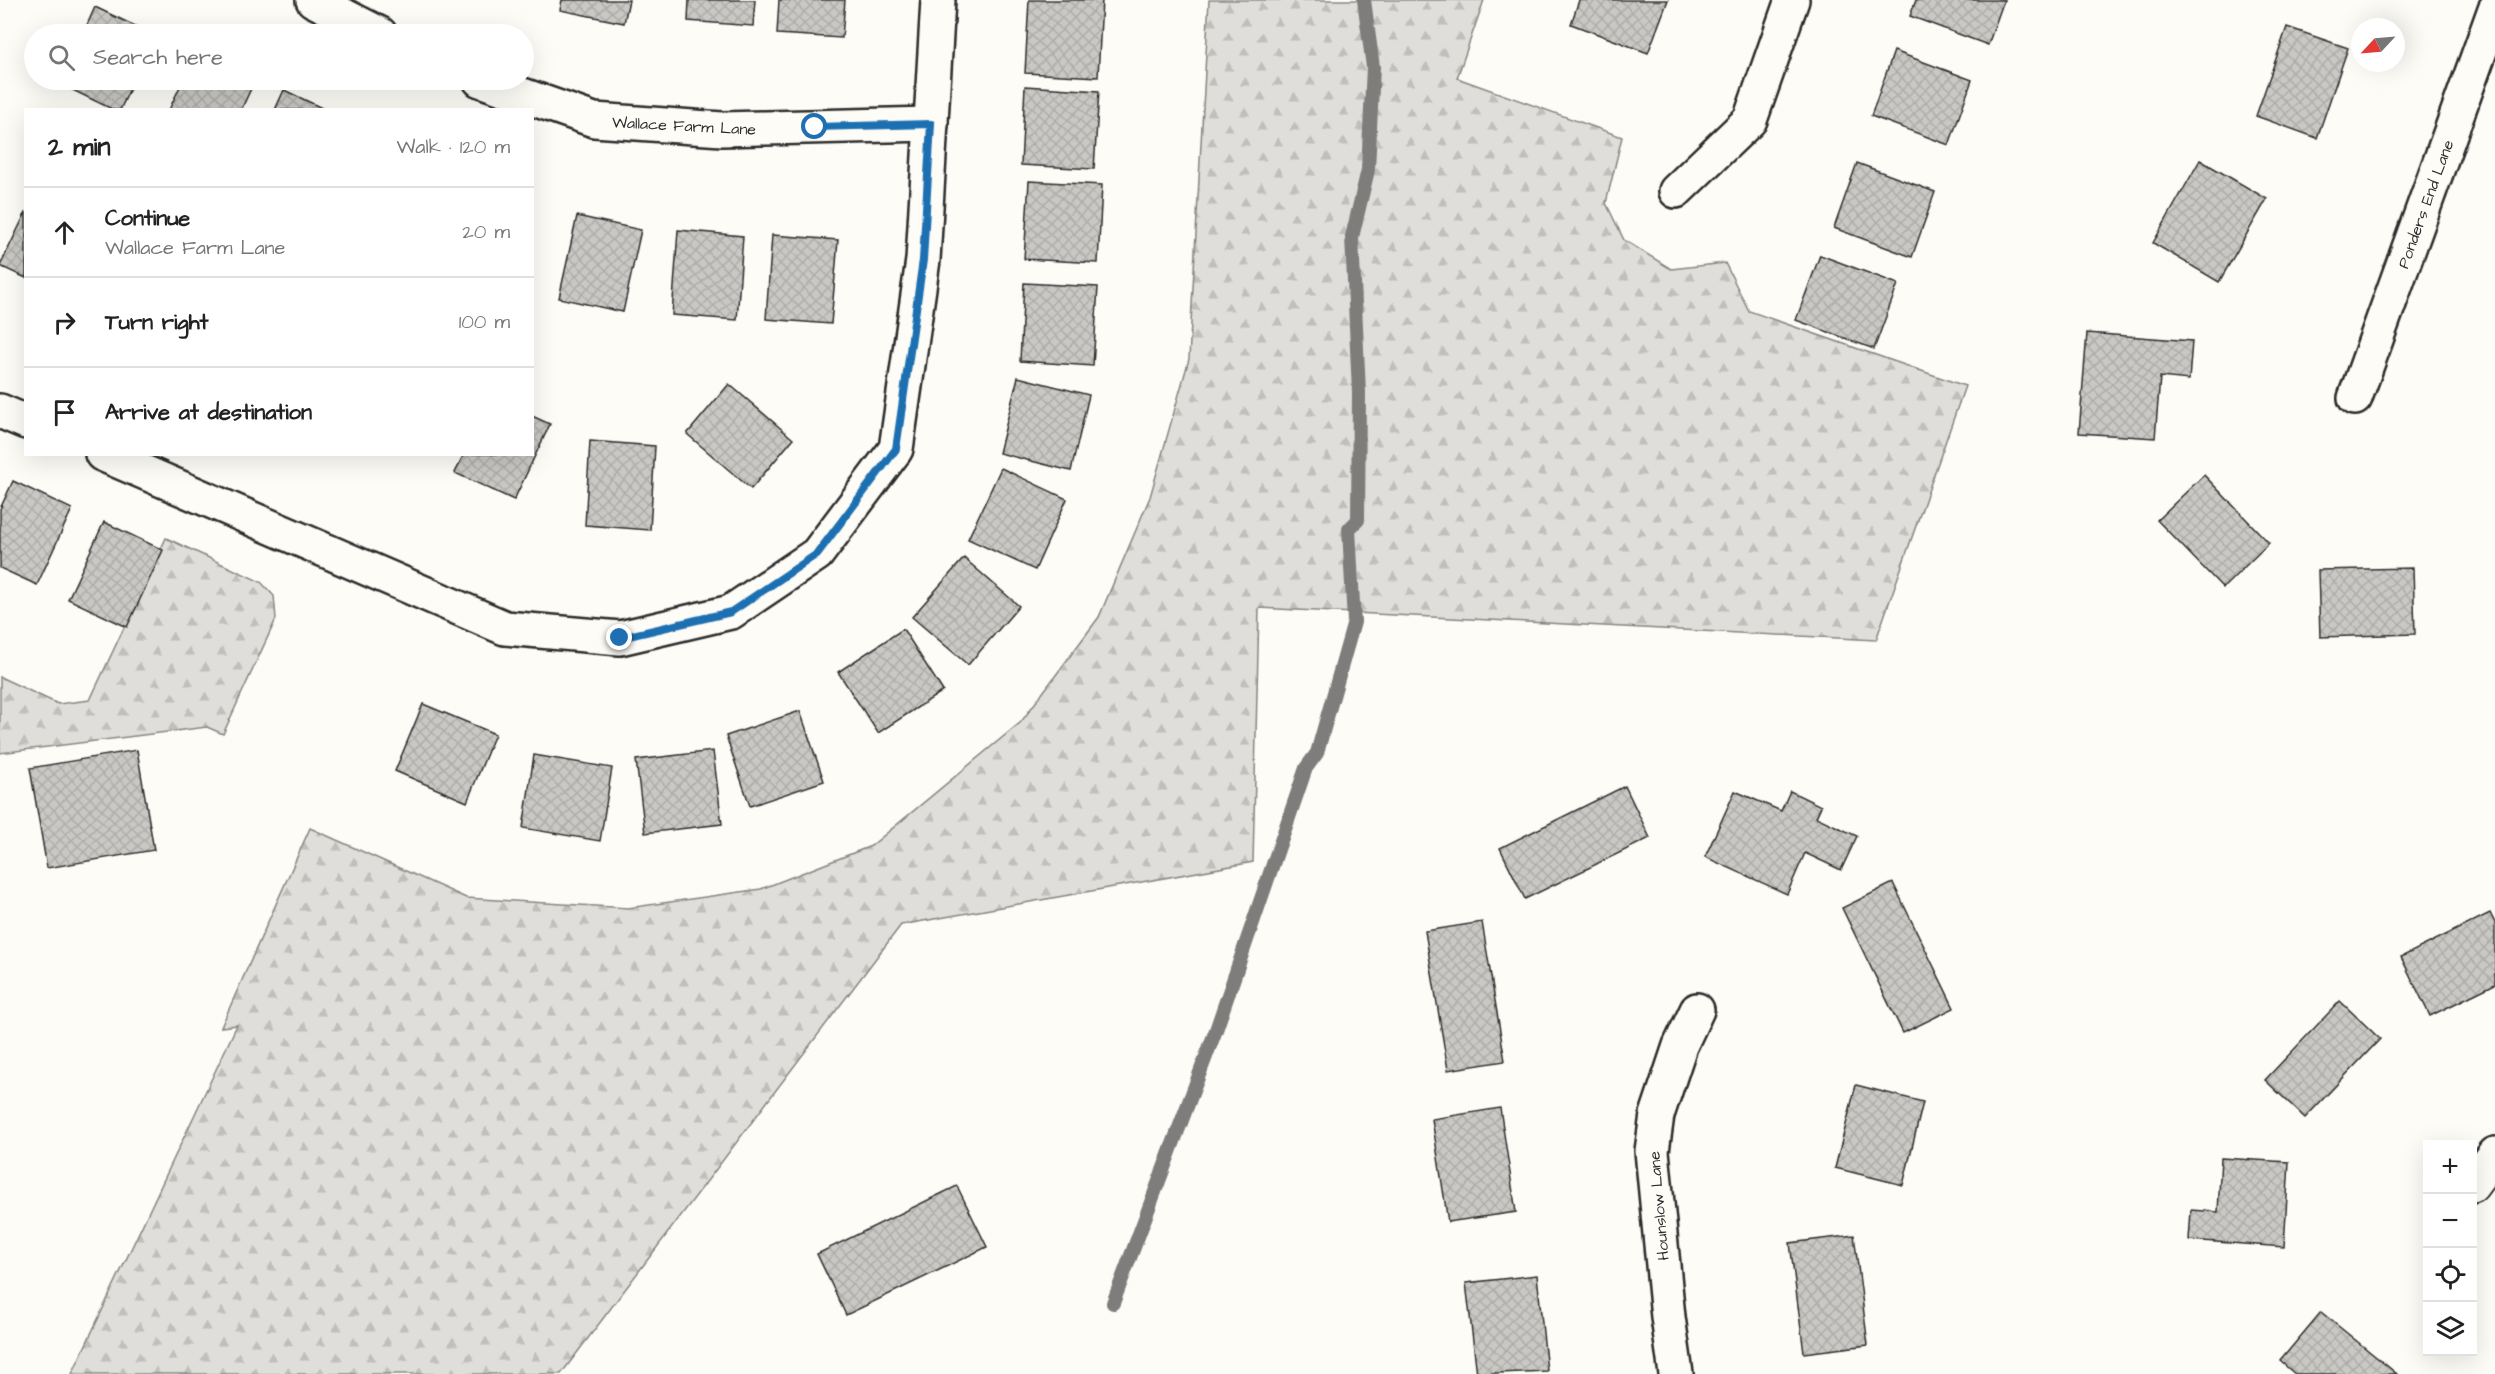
<!DOCTYPE html>
<html lang="en">
<head>
<meta charset="utf-8">
<style>
  :root { --surface:#fff; --page:#f6f6f6; --text:#222; --muted:#767676; --line:#e0e0e0 }
  body { margin:0; font-family:"Architects Daughter",sans-serif; background:var(--page); color:var(--text) }
  .controls { position:absolute; right:18px; bottom:18px; display:grid; overflow:hidden; border-radius:0px; box-shadow:0 6px 24px #0002 }
  .controls button { width:54px; height:54px; display:grid; place-items:center; padding:0; border:0; border-bottom:2px solid var(--line); background:var(--surface); color:var(--text); font:30px sans-serif }
  .compass { position:absolute; left:2351px; top:18px; width:54px; height:54px; border-radius:50%; background:var(--surface); box-shadow:0 6px 24px #0002; rotate:244deg }
  .stop { position:absolute; width:18px; height:18px; margin:-14px; border:4px solid #1f6fb2; border-radius:50%; background:#fff }
  .stop.end { background:#1f6fb2; border-color:#fff; box-shadow:0 2px 6px #0008 }
  .list { margin:0; padding:0; list-style:none }
  h2 { display:flex; justify-content:space-between; align-items:center; height:78px; margin:0; padding:0 24px; font-size:26px }
  h2 small { font-size:20px; font-weight:400; color:var(--muted) }
  .list li { display:grid; grid-template-columns:39px 1fr auto; gap:18px; align-items:center; box-sizing:border-box; height:90px; padding:0 24px; border-top:2px solid var(--line) }
  .list b { display:block; font-size:22px; white-space:nowrap }
  .list p { margin:0; font-size:20px; white-space:nowrap; color:var(--muted) }
  .list em { font-size:20px; font-style:normal; color:var(--muted) }
  .icon { flex:none; width:33px; height:33px; fill:none; stroke:currentColor; stroke-width:2; stroke-linecap:round; stroke-linejoin:round }
  .map { position:relative; flex:none; width:2495px; height:1374px; overflow:hidden }
  .search { position:absolute; background:var(--surface); box-shadow:0 6px 24px #0002; left:24px; top:24px; width:510px; height:66px; display:flex; align-items:center; gap:15px; box-sizing:border-box; padding:0 21px; border-radius:33px; color:var(--muted); font-size:22px }
  .panel { position:absolute; background:var(--surface); box-shadow:0 6px 24px #0002; left:24px; top:108px; width:510px; height:348px; border-radius:0px }
  .map>svg:first-child { display:block }
</style>
</head>
<body>
<div class="map">
<svg width="2495" height="1374" viewBox="0 0 2495 1374">
  <defs>
    <pattern id="forest-firs" width="22" height="20" patternUnits="userSpaceOnUse" patternTransform="scale(1.5)"><rect width="22" height="20" fill="#dfdeda"/><path d="M5 1l3.5 6h-7zM16 11l3.5 6h-7z" fill="#c0bfbb"/></pattern>
    <pattern id="building-cross-hatch" width="8" height="8" patternUnits="userSpaceOnUse" patternTransform="scale(1.5)"><rect width="8" height="8" fill="#c9c8c4"/><path d="M0 0l8 8M0 8l8-8" fill="none" stroke="#adaca9"/></pattern>
  </defs>
  <rect width="100%" height="100%" fill="#fdfcf7"/>
  <filter id="ink" filterUnits="userSpaceOnUse"><feTurbulence type="fractalNoise" baseFrequency=".0167" numOctaves="2"/><feDisplacementMap in="SourceGraphic" scale="12" xChannelSelector="R" yChannelSelector="G"/><feConvolveMatrix kernelMatrix="1 2 1 2 8 2 1 2 1" color-interpolation-filters="sRGB"/></filter>
  <g filter="url(#ink)">
    <g fill="url(#forest-firs)" stroke="#858482" stroke-width="1.5">
      <polygon points="1209,0 1484,0 1457,78 1622,137 1606,203 1624,240 1671,269 1725,263 1749,311 1965,386 1876,640 1259,608 1253,862 901,925 561,1374 72,1374 237,1025 221,1027 310,828 466,898 628,908 761,889 871,846 1021,722 1099,617 1150,497 1189,359"/>
      <polygon points="166,538 261,582 274,596 276,619 223,734 207,727 0,753 0,677 58,704 90,700"/>
    </g>
    <g fill="none" stroke-linecap="round" stroke-linejoin="round">
      <polyline stroke="#7e7d7b" stroke-width="14" points="1113,1303 1216,1030 1306,768 1317,753 1354,622 1349,529 1358,520 1359,393 1352,237 1368,170 1373,67 1364,0"/>
    </g>
    <g fill="url(#building-cross-hatch)" stroke="#2b2b2b" stroke-width="1.5">
      <polygon points="562,0 629,0 624,23 560,10"/>
      <polygon points="689,0 755,0 753,26 688,21"/>
      <polygon points="779,0 845,0 842,38 777,34"/>
      <polygon points="1029,0 1102,0 1098,77 1025,73"/>
      <polygon points="1579,0 1668,0 1648,53 1571,24"/>
      <polygon points="1916,0 2004,0 1988,45 1910,16"/>
      <polygon points="95,7 152,34 83,34"/>
      <polygon points="2287,27 2348,48 2317,138 2256,116"/>
      <polygon points="1894,51 1972,80 1949,145 1871,116"/>
      <polygon points="62,80 134,80 120,110 114,110 60,84"/>
      <polygon points="183,80 255,80 241,110 169,110"/>
      <polygon points="1025,86 1099,91 1094,169 1021,165"/>
      <polygon points="284,90 326,110 275,110"/>
      <polygon points="2200,160 2267,199 2219,282 2153,243"/>
      <polygon points="1857,163 1935,192 1912,257 1834,228"/>
      <polygon points="1029,181 1102,185 1098,263 1024,259"/>
      <polygon points="26,212 26,278 0,266"/>
      <polygon points="577,216 641,230 623,312 559,298"/>
      <polygon points="678,230 743,236 737,320 672,315"/>
      <polygon points="772,235 838,240 831,324 766,319"/>
      <polygon points="1820,255 1898,284 1874,349 1796,320"/>
      <polygon points="1024,283 1098,287 1093,366 1020,361"/>
      <polygon points="2087,333 2192,341 2189,380 2160,377 2155,438 2079,433"/>
      <polygon points="1018,377 1089,395 1071,471 999,453"/>
      <polygon points="729,384 793,439 751,489 687,434"/>
      <polygon points="532,416 550,424 514,500 455,473 464,454 532,454"/>
      <polygon points="590,441 655,446 650,530 585,525"/>
      <polygon points="1001,468 1067,499 1035,570 968,539"/>
      <polygon points="2204,475 2269,543 2223,588 2157,520"/>
      <polygon points="13,481 72,509 37,585 0,568 0,509"/>
      <polygon points="104,522 163,550 127,627 68,599"/>
      <polygon points="964,558 1019,606 968,665 912,617"/>
      <polygon points="2413,568 2415,634 2320,637 2318,570"/>
      <polygon points="903,629 943,691 878,733 838,672"/>
      <polygon points="423,704 495,734 467,802 395,771"/>
      <polygon points="800,711 824,781 750,806 726,736"/>
      <polygon points="137,750 154,850 47,868 30,768"/>
      <polygon points="713,751 722,824 645,833 636,760"/>
      <polygon points="534,755 612,768 600,841 523,828"/>
      <polygon points="1625,786 1650,838 1525,899 1500,848"/>
      <polygon points="1735,791 1781,811 1790,791 1821,806 1816,817 1857,836 1841,870 1805,853 1787,894 1705,857"/>
      <polygon points="1893,883 1954,1008 1903,1033 1842,908"/>
      <polygon points="2490,913 2495,923 2495,984 2430,1016 2401,957"/>
      <polygon points="1482,922 1505,1061 1448,1070 1425,931"/>
      <polygon points="2340,1001 2380,1039 2305,1118 2265,1080"/>
      <polygon points="1856,1085 1923,1102 1903,1185 1835,1168"/>
      <polygon points="1500,1108 1516,1212 1448,1222 1432,1119"/>
      <polygon points="2221,1158 2289,1162 2284,1247 2189,1240 2191,1210 2218,1212"/>
      <polygon points="957,1186 987,1247 846,1315 817,1254"/>
      <polygon points="1854,1235 1868,1345 1804,1353 1790,1243"/>
      <polygon points="1537,1275 1547,1371 1477,1374 1466,1283"/>
      <polygon points="2321,1312 2397,1374 2295,1374 2280,1361"/>
    </g>
    <g fill="none" stroke-linecap="round" stroke-linejoin="round">
      <defs>
        <g id="minor">
          <polyline points="313,0 380,34"/>
          <polyline points="480,80 594,120 722,129 931,124"/>
          <polyline points="1676,191 1750,120 1792,0"/>
          <polyline points="2355,398 2495,9"/>
          <polyline points="0,411 26,422"/>
          <polyline points="102,454 505,628 620,638 731,612 817,554 896,449 923,260 938,0"/>
          <polyline points="2472,1185 2495,1154"/>
          <polyline points="1676,1374 1668,1317 1652,1151 1657,1115 1680,1046 1697,1010"/>
        </g>
      </defs>
      <use href="#minor" stroke="#2b2b2b" stroke-width="38"/>
      <use href="#minor" stroke="#fdfcf7" stroke-width="33"/>
    </g>
  </g>
  <g fill="none" stroke-linecap="round" stroke-linejoin="round" filter="url(#ink)">
    <polyline stroke="#1f6fb2" stroke-width="8" points="620,638 731,612 817,554 896,449 923,260 931,124 815,127"/>
  </g>
  <g text-anchor="middle" stroke-width="6" stroke-linejoin="round" paint-order="stroke">
    <g font-size="16" fill="#2b2b2b" stroke="#fdfcf7">
      <text transform="translate(684 125) rotate(3)" y="6">Wallace Farm Lane</text>
      <text transform="translate(2425 204) rotate(-70)" y="6">Ponders End Lane</text>
      <text transform="translate(1658 1206) rotate(-95)" y="6">Hounslow Lane</text>
    </g>
  </g>
</svg>
<div class="controls">
<button>+</button>
<button>−</button>
<button><svg class="icon" aria-label="locate" viewBox="0 0 24 24"><circle cx="12" cy="12" r="6"/><path d="M12 2v4M12 18v4M2 12h4M18 12h4"/></svg></button>
<button><svg class="icon" aria-label="layers" viewBox="0 0 24 24"><path d="M12 4l9 5-9 5-9-5zM3 14l9 5 9-5"/></svg></button>
</div>
<svg class="compass" viewBox="-18 -18 36 36"><path d="M0-13l5 13h-10z" fill="#e53935"/><path d="M0 13l5-13h-10z" fill="#767676"/></svg>
<div class="stop" style="left:815px;top:127px"></div>
<div class="stop end" style="left:620px;top:638px"></div>
<div class="search"><svg class="icon" aria-label="search" viewBox="0 0 24 24"><circle cx="10" cy="10" r="6"/><path d="M15 15l6 6"/></svg>Search here</div>
<section class="panel">
<h2>2 min<small>Walk · 120 m</small></h2>
<ul class="list">
<li><svg class="icon" aria-label="ahead" viewBox="0 0 24 24"><path d="M12 20V5M6 11l6-6 6 6"/></svg><div><b>Continue</b><p>Wallace Farm Lane</p></div><em>20 m</em></li>
<li><svg class="icon" aria-label="right" viewBox="0 0 24 24"><path d="M7 20v-9h11M14 6l5 5-5 5"/></svg><div><b>Turn right</b></div><em>100 m</em></li>
<li><svg class="icon" aria-label="arrive" viewBox="0 0 24 24"><path d="M6 21V4h12l-3 4 3 4H6"/></svg><div><b>Arrive at destination</b></div></li>
</ul>
</section>
</div>
</body>
</html>
